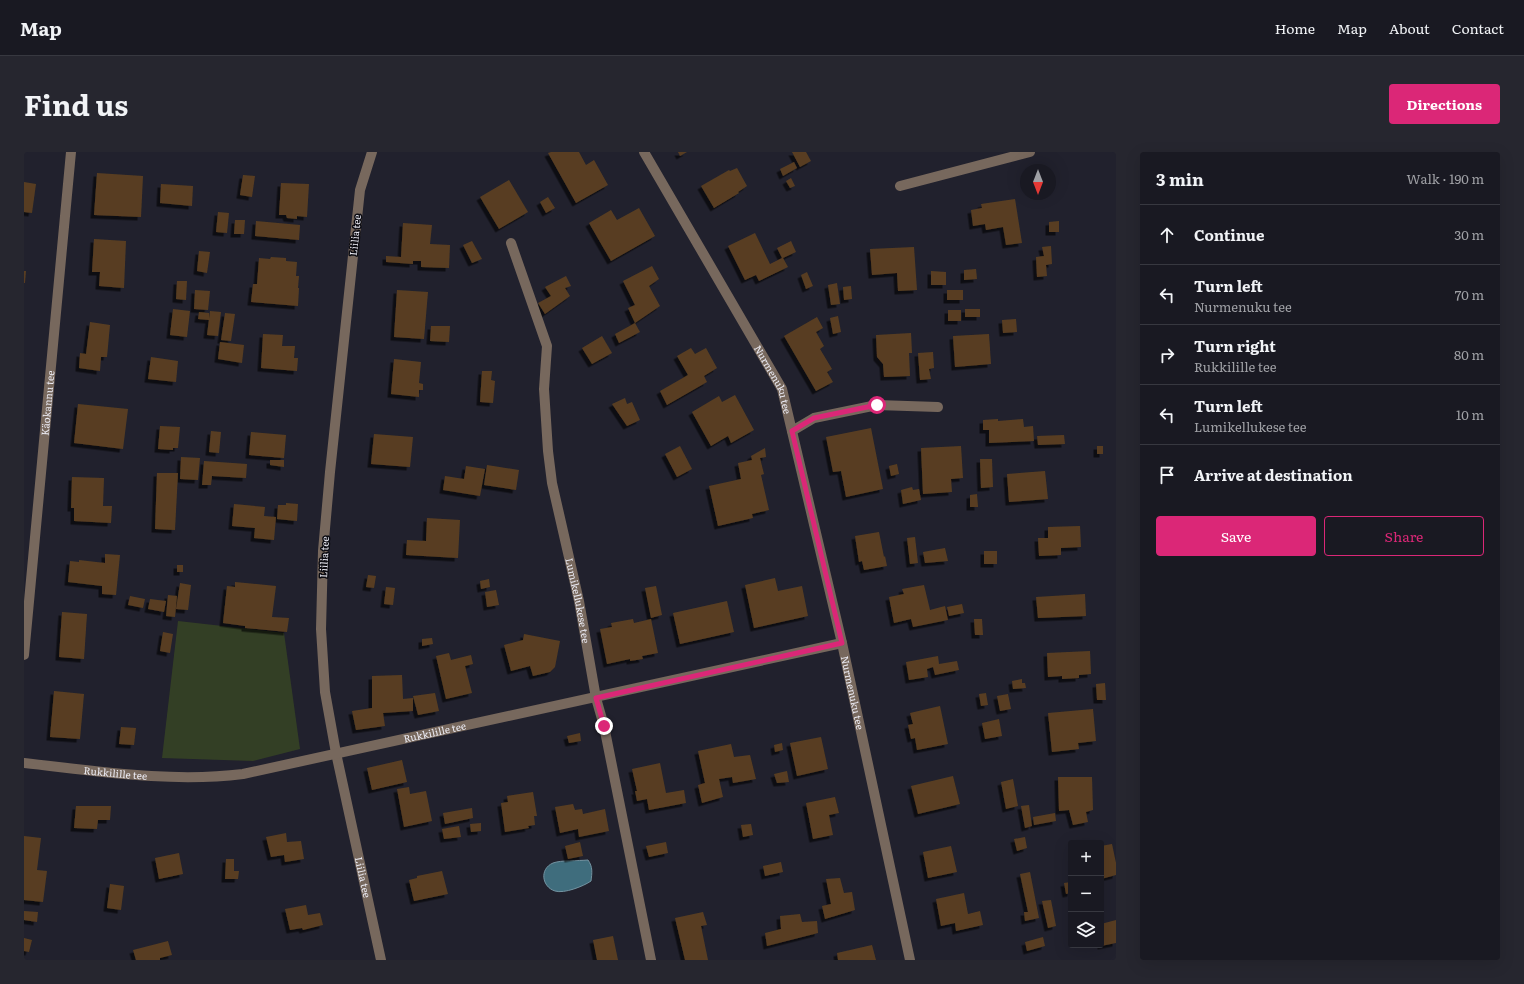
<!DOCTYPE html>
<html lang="en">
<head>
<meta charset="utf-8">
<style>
  :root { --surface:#191922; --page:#26262f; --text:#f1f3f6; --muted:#9fa0a5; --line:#373840; --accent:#db2777 }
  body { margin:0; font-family:Literata,serif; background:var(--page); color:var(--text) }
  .controls { position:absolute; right:12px; bottom:12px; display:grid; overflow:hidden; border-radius:4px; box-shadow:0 4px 16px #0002 }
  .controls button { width:36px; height:36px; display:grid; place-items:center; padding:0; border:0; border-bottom:1px solid var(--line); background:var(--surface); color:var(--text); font:20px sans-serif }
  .compass { position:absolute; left:996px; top:12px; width:36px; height:36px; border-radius:50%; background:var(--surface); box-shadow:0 4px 16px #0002; rotate:180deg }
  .stop { position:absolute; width:12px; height:12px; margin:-9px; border:3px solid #db2777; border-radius:50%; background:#fff }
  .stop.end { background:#db2777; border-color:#fff; box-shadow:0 1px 4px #0008 }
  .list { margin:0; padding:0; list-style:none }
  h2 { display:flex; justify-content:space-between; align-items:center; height:52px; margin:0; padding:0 16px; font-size:17px }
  h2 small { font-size:13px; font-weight:400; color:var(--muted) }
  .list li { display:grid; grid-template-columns:26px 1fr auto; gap:12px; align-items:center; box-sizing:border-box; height:60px; padding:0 16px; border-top:1px solid var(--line) }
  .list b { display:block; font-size:15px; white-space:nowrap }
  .list p { margin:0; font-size:13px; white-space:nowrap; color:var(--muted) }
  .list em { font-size:13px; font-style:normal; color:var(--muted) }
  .actions { display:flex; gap:8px; padding:12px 16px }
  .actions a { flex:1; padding:9px 0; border:1px solid var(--accent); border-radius:4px; text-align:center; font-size:14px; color:var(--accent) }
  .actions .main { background:var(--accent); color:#fff }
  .icon { flex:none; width:22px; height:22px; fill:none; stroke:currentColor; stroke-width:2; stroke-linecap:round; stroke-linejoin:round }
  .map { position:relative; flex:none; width:1092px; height:808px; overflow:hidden; border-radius:4px }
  header { display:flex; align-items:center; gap:24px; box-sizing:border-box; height:56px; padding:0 20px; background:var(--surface); border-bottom:1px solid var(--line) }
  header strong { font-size:19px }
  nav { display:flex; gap:22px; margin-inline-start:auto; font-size:14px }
  .intro { display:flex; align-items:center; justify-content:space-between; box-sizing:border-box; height:96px; padding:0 24px }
  h1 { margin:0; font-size:28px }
  .button { padding:10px 18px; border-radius:4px; background:var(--accent); color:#fff; font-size:14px; font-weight:700 }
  main { display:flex; gap:24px; padding:0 24px }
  aside { flex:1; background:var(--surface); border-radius:4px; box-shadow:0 4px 16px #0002 }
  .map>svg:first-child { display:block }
</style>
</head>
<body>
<header>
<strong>Map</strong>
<nav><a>Home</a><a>Map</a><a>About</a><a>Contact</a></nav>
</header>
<div class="intro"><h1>Find us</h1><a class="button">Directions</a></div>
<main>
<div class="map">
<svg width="1092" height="808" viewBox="0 0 1092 808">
  <defs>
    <filter id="shadow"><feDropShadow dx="-3.5" dy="3.5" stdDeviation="0" flood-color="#0009"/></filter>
  </defs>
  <rect width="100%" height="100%" fill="#21212d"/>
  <polygon fill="#333f25" points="154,469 260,481 276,597 229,609 138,606"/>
  <path fill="#3f6d7d" stroke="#7393a1" d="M564 708C569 715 568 721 567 729 560 734 540 742 531 739 518 735 515 717 529 711 537 708 554 709 564 708Z"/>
  <g fill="#583e21" filter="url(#shadow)">
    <polygon points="527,0 555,0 562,13 570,8 584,33 552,51 524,1"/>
    <polygon points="654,0 663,0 656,4"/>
    <polygon points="768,0 782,0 787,9 776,15"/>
    <polygon points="770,10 773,16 759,24 756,17"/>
    <polygon points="713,16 723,34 714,40 715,41 690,56 677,34 705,18 706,19"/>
    <polygon points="73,21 119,24 117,65 70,63"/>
    <polygon points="219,23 231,24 228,45 216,43"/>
    <polygon points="767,26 771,34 766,36 762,29"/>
    <polygon points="485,28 504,60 475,77 456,45"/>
    <polygon points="0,30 12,32 8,61 0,60"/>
    <polygon points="257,31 285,32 283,65 273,64 273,67 263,66 262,63 255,63"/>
    <polygon points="137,32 169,34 168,54 136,51"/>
    <polygon points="524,45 531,56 522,61 516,50"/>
    <polygon points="991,47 998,91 982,93 979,75 962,78 961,72 949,74 947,58 958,56 957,52"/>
    <polygon points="615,56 631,84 587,109 565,71 587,58 593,68"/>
    <polygon points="194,60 205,61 203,81 192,80"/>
    <polygon points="211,68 221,68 220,82 210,82"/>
    <polygon points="232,69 276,73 275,88 231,84"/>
    <polygon points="1035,69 1035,80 1025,80 1025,70"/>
    <polygon points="379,71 408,73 406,92 426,93 425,116 397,115 397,109 389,109 389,112 362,110 362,104 377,105"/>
    <polygon points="731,81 746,112 758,106 753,96 767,89 772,100 759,106 764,115 735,129 732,123 721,128 704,94"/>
    <polygon points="70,87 102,89 100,136 75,134 76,120 68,120"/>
    <polygon points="448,89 458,107 448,111 439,93"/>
    <polygon points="1027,94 1028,112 1022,113 1023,124 1013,125 1012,105 1020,104 1018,95"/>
    <polygon points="890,95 893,138 874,139 873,121 848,123 846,97"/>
    <polygon points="175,99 186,100 183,121 173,119"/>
    <polygon points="247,105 262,106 262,109 273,110 272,124 275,124 274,136 275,136 274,154 227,150 229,132 233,132 235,106 246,107"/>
    <polygon points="628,114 635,127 625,134 636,154 611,171 604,156 611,153 599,129"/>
    <polygon points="952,117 953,127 940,128 940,118"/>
    <polygon points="0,119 2,119 1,131 0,131"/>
    <polygon points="907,119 922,120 922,133 907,133"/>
    <polygon points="783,120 789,134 782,137 777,123"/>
    <polygon points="542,124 547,134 541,136 546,144 521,162 514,151 527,144 521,135"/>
    <polygon points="153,129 163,129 162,148 152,147"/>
    <polygon points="813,131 816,152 807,153 804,133"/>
    <polygon points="827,134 828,147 820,148 819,135"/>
    <polygon points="171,138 186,139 184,158 170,157"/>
    <polygon points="373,138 404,140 400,187 370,185"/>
    <rect x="923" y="138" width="16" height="10"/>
    <polygon points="149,157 166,159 163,185 146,183"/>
    <rect x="941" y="157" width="15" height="8"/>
    <rect x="924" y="158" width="13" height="11"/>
    <polygon points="186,159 197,160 194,184 183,183"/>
    <polygon points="175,160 185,161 185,168 174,167"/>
    <polygon points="201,161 211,162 207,189 197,188"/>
    <polygon points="814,164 817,180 809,182 806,166"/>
    <polygon points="793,165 799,176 792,180 800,194 796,197 808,217 803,220 809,230 792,239 760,184"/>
    <polygon points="992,167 993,180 979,181 978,168"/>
    <polygon points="66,170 86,173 83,205 77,205 76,219 55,216 56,201 62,202"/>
    <polygon points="611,171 616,180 595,191 591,182"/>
    <polygon points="407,174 426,174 425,190 406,189"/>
    <polygon points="887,181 888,201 885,201 886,224 860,225 859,212 853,205 852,183"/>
    <polygon points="239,182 259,183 258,194 271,194 270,206 274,206 273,219 237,216"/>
    <polygon points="965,182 967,212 931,215 929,184"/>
    <polygon points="578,184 588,201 568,212 558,196"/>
    <polygon points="196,190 220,193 218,211 194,207"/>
    <polygon points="667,196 671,202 682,196 693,216 680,224 683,230 643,253 636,239 664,223 653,204"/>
    <polygon points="909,200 910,216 905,217 907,227 896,228 894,201"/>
    <polygon points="127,205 154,209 152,230 124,227"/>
    <polygon points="370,207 397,210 395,231 399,232 399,238 395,238 395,245 367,242"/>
    <polygon points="458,219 468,219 467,228 471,229 469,251 456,250"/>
    <polygon points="711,243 730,278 707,291 704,284 687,294 668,260 695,244 698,250"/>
    <polygon points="601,246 603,252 608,250 616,268 603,274 588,252"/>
    <polygon points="54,252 104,257 99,297 50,291"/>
    <polygon points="974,267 974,269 999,267 1000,275 1009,274 1010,289 965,291 965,278 959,278 959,268"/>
    <polygon points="136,274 156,275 154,296 149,296 149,298 134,297"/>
    <polygon points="847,276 859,337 822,345 817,319 809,320 802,285"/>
    <polygon points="187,279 197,280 195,301 185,300"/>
    <polygon points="227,280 262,283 260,306 225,303"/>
    <polygon points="350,282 389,285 386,315 347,312"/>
    <polygon points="1040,283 1041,292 1014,293 1013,284"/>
    <polygon points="656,294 668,317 653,325 641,302"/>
    <polygon points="937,294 939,326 927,327 928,340 899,342 897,296"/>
    <rect x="1073" y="294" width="6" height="8"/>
    <polygon points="741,296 742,305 736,306 740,322 737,323 745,358 728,362 729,366 694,374 685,334 717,327 714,311 728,308 727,304"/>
    <polygon points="157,305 176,306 174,328 156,327"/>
    <polygon points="956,307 968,307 969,335 957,336"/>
    <polygon points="246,308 260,308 260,315 246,313"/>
    <polygon points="180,309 223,312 222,326 188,324 187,333 178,333"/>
    <polygon points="873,312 875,322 867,324 865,314"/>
    <polygon points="463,313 495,318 492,338 460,333"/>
    <polygon points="442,314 461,317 456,344 419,338 421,324 440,327"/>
    <polygon points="1021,319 1024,347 985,350 983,322"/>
    <polygon points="133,321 154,321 151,378 131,377"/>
    <polygon points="48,325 80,326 79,354 88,354 87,371 50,369 50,356 47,356"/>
    <polygon points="888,335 889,338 895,337 897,348 879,352 877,338"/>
    <polygon points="953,342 954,355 946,355 946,343"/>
    <polygon points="262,351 274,352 273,369 253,367 254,353 262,353"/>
    <polygon points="210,352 241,355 240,364 252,365 250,388 230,386 231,376 208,374"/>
    <polygon points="403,366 436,368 434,406 382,403 383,388 402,389"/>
    <polygon points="1056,374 1057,395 1037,396 1037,403 1015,404 1014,386 1024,386 1024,375"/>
    <polygon points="855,380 860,405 861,404 863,414 840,418 838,409 835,410 831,384"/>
    <polygon points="891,385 894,411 886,412 883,386"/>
    <polygon points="921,396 924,409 901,411 899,400"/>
    <rect x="960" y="399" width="13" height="13"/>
    <polygon points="81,402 96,403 92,443 78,442 78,434 44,430 46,409 55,410 55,408 81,411"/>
    <rect x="153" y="413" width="6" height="7"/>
    <polygon points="344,423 352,424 350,436 342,435"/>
    <polygon points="751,426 754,439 778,434 784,464 730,476 721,433"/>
    <polygon points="465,427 466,435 457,437 456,429"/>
    <polygon points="211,430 252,434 248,465 265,466 263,480 221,476 221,474 199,471 203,434 211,435"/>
    <polygon points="156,431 167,433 164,458 152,457"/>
    <polygon points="900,433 906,458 921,454 924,468 889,475 887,467 870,471 865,445 880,442 878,437"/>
    <polygon points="632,434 638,463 627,466 621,436"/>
    <polygon points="362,435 371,436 369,453 360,452"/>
    <polygon points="472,438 475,453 463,455 461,440"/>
    <polygon points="1061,442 1062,464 1014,466 1012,445"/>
    <polygon points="144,443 153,444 151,465 142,464"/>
    <polygon points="106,444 121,447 119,456 104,453"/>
    <polygon points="126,447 142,449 140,460 124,457"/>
    <polygon points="703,449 710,480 656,492 649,461"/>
    <polygon points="938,452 940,461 925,464 923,455"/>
    <polygon points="38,460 63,462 60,507 35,505"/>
    <polygon points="609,467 610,471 627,467 634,501 618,504 619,507 606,509 606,507 583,512 576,477 588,475 587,471"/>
    <polygon points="950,467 958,467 959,483 951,483"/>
    <polygon points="139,480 149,482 146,501 136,499"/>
    <polygon points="500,482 536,489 531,515 526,520 509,524 506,514 487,519 480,493 499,488"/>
    <polygon points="408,486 409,492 398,494 398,487"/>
    <polygon points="1066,499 1067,522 1055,523 1055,526 1038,527 1038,524 1024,525 1023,501"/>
    <polygon points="425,501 427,508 447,503 449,512 441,514 448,541 422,547 412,504"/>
    <polygon points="914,504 915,512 933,509 935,518 911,523 909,515 903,517 904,525 885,528 882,510"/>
    <polygon points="378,523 379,547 389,546 389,559 359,561 361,574 332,578 328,559 348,556 348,524"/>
    <polygon points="998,527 998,531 1001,531 1002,536 989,537 988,529"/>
    <polygon points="1081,531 1082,548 1073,548 1072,532"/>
    <polygon points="30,539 60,542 56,587 26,585"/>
    <polygon points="411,541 415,559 394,563 389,544"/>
    <polygon points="962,541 964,553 957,554 955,542"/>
    <polygon points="984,542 987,557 976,559 973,544"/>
    <polygon points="916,554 924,592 893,598 891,586 887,587 884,573 889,572 886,561"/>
    <polygon points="1069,557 1072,589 1054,591 1055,597 1028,600 1024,561"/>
    <polygon points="975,567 978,584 961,587 958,571"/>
    <polygon points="97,575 112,576 110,593 95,592"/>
    <polygon points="556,581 557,589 545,591 543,584"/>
    <polygon points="797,585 804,617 773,624 766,591"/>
    <polygon points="758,591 759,598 751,600 750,593"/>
    <polygon points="707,592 710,605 726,603 732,627 709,631 708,625 695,627 699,645 678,651 674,633 681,631 674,599"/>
    <polygon points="378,608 383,630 348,638 343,616"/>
    <polygon points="636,611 642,641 660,638 662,651 625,658 623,647 613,649 611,639 613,639 608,617"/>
    <polygon points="763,619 765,630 753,631 750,622"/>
    <polygon points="929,624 936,652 894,662 887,634"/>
    <polygon points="1034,625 1068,625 1069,658 1062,660 1064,670 1049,673 1045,658 1035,659"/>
    <polygon points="989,627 994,654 982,657 977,630"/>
    <polygon points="385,635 386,642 402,639 408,669 380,675 373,637"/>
    <polygon points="509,640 513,664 510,664 511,673 504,674 505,676 481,680 477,651 484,650 483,644"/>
    <polygon points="811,645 815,661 805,663 809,683 789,687 782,651"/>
    <polygon points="549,652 551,658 558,657 559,662 581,657 585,679 555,685 554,677 536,681 531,655"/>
    <polygon points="1005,653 1008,674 1001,676 997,654"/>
    <polygon points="52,654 87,654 86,668 74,668 73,677 50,676"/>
    <polygon points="448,656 449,666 421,672 419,661"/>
    <polygon points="1031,661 1032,669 1010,673 1009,665"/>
    <polygon points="457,671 457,679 447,680 446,672"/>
    <polygon points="727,672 729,683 719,685 717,673"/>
    <polygon points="435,674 437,685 420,687 418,677"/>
    <polygon points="262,681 263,690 277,689 280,707 261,710 260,703 247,705 242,685"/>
    <polygon points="0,684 17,686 13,718 23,719 19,750 0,748"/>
    <polygon points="1001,685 1003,696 993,699 990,687"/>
    <polygon points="556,690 559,704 544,707 541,694"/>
    <polygon points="642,690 644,701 625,705 622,694"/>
    <polygon points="1088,692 1092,711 1092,723 1077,727 1077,694"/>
    <polygon points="927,694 933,720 904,726 899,700"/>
    <polygon points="155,701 159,722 135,727 131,706"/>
    <polygon points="202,707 210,707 210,719 215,719 214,727 201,727"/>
    <polygon points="757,710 759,720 741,724 739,714"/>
    <polygon points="418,719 424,742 390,749 385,728 393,726 393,724"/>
    <polygon points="1006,720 1015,766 1001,769 1000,760 1004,760 996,722"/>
    <polygon points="816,726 820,741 828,740 831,758 801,767 798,754 807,752 802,727"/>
    <polygon points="1047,730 1047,741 1042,742 1040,731"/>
    <polygon points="86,732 100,734 97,758 83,756"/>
    <polygon points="940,741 944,762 956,759 959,773 932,779 931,771 917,774 912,747"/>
    <polygon points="1027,748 1032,774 1024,776 1018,749"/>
    <polygon points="282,753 284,763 296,761 299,773 279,778 278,776 266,778 261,757"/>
    <polygon points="0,759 14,760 13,770 0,768"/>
    <polygon points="679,760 683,773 677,774 684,808 661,808 651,766"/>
    <polygon points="776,762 778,770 793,769 794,781 743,794 741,781 757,777 756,764"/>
    <polygon points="1092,768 1092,791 1077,794 1077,772"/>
    <polygon points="589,784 594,808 573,808 569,788"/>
    <polygon points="1019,785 1021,794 1003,799 1001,790"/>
    <polygon points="0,786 8,788 5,800 0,799"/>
    <polygon points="144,789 148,803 136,806 136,808 112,808 109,798"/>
    <polygon points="848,793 852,808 814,808 813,801"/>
  </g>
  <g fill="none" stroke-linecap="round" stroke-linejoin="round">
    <g stroke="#77685d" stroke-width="10">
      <path id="s1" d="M348 0 336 38 306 320 299 399 297 477 301 540 312 601 357 808"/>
      <path id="s2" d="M620 0 758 237 818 491 886 808"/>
      <polyline points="876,34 1006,0"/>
      <path id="s3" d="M487 91 523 194 520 237 524 299 528 331 555 449 572 546 580 574 627 808"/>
      <polyline points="768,279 790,266 853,253 914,255"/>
      <path id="s4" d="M0 503 47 0"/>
      <path id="s5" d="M0 611C73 619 147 631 219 622L818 491"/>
    </g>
  </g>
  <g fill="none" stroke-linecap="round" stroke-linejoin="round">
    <polyline stroke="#db2777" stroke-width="5" points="580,574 572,546 818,491 768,279 790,266 853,253"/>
  </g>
  <g text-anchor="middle" stroke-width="3" stroke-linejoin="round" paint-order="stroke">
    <g font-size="10" fill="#ebebf4" stroke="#0b0b11">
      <text transform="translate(331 83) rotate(-84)" y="4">Liilia tee</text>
      <text dy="4" stroke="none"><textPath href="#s2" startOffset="262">Nurmenuku tee</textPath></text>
      <text dy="4" stroke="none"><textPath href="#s4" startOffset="253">Käokannu tee</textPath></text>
      <text transform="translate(300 405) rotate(-87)" y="4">Liilia tee</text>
      <text dy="4" stroke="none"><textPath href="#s3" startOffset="367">Lumikellukese tee</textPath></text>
      <text dy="4" stroke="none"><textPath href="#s2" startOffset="586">Nurmenuku tee</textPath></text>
      <text dy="4" stroke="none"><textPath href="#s5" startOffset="416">Rukkilille tee</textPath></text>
      <text dy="4" stroke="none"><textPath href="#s5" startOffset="92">Rukkilille tee</textPath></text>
      <text dy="4" stroke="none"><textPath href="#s1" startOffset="733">Liilia tee</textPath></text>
    </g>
  </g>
</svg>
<div class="controls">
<button>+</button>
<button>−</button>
<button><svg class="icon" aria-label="layers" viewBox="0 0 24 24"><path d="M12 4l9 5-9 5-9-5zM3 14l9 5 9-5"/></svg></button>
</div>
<svg class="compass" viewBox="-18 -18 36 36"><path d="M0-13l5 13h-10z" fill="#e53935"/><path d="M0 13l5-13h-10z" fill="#9fa0a5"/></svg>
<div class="stop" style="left:853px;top:253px"></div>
<div class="stop end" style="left:580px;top:574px"></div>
</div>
<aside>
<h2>3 min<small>Walk · 190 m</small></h2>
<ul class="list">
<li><svg class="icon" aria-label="ahead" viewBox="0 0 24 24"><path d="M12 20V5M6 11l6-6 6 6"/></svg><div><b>Continue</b></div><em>30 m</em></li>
<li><svg class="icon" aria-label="left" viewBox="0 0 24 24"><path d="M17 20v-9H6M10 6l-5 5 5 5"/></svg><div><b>Turn left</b><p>Nurmenuku tee</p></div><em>70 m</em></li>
<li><svg class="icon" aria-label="right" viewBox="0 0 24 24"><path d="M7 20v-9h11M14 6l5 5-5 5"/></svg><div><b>Turn right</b><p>Rukkilille tee</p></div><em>80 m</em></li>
<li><svg class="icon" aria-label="left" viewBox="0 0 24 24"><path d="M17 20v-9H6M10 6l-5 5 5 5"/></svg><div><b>Turn left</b><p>Lumikellukese tee</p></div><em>10 m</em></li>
<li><svg class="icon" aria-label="arrive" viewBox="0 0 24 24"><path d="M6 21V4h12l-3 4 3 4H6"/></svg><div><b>Arrive at destination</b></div></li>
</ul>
<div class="actions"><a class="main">Save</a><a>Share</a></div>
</aside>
</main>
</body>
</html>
